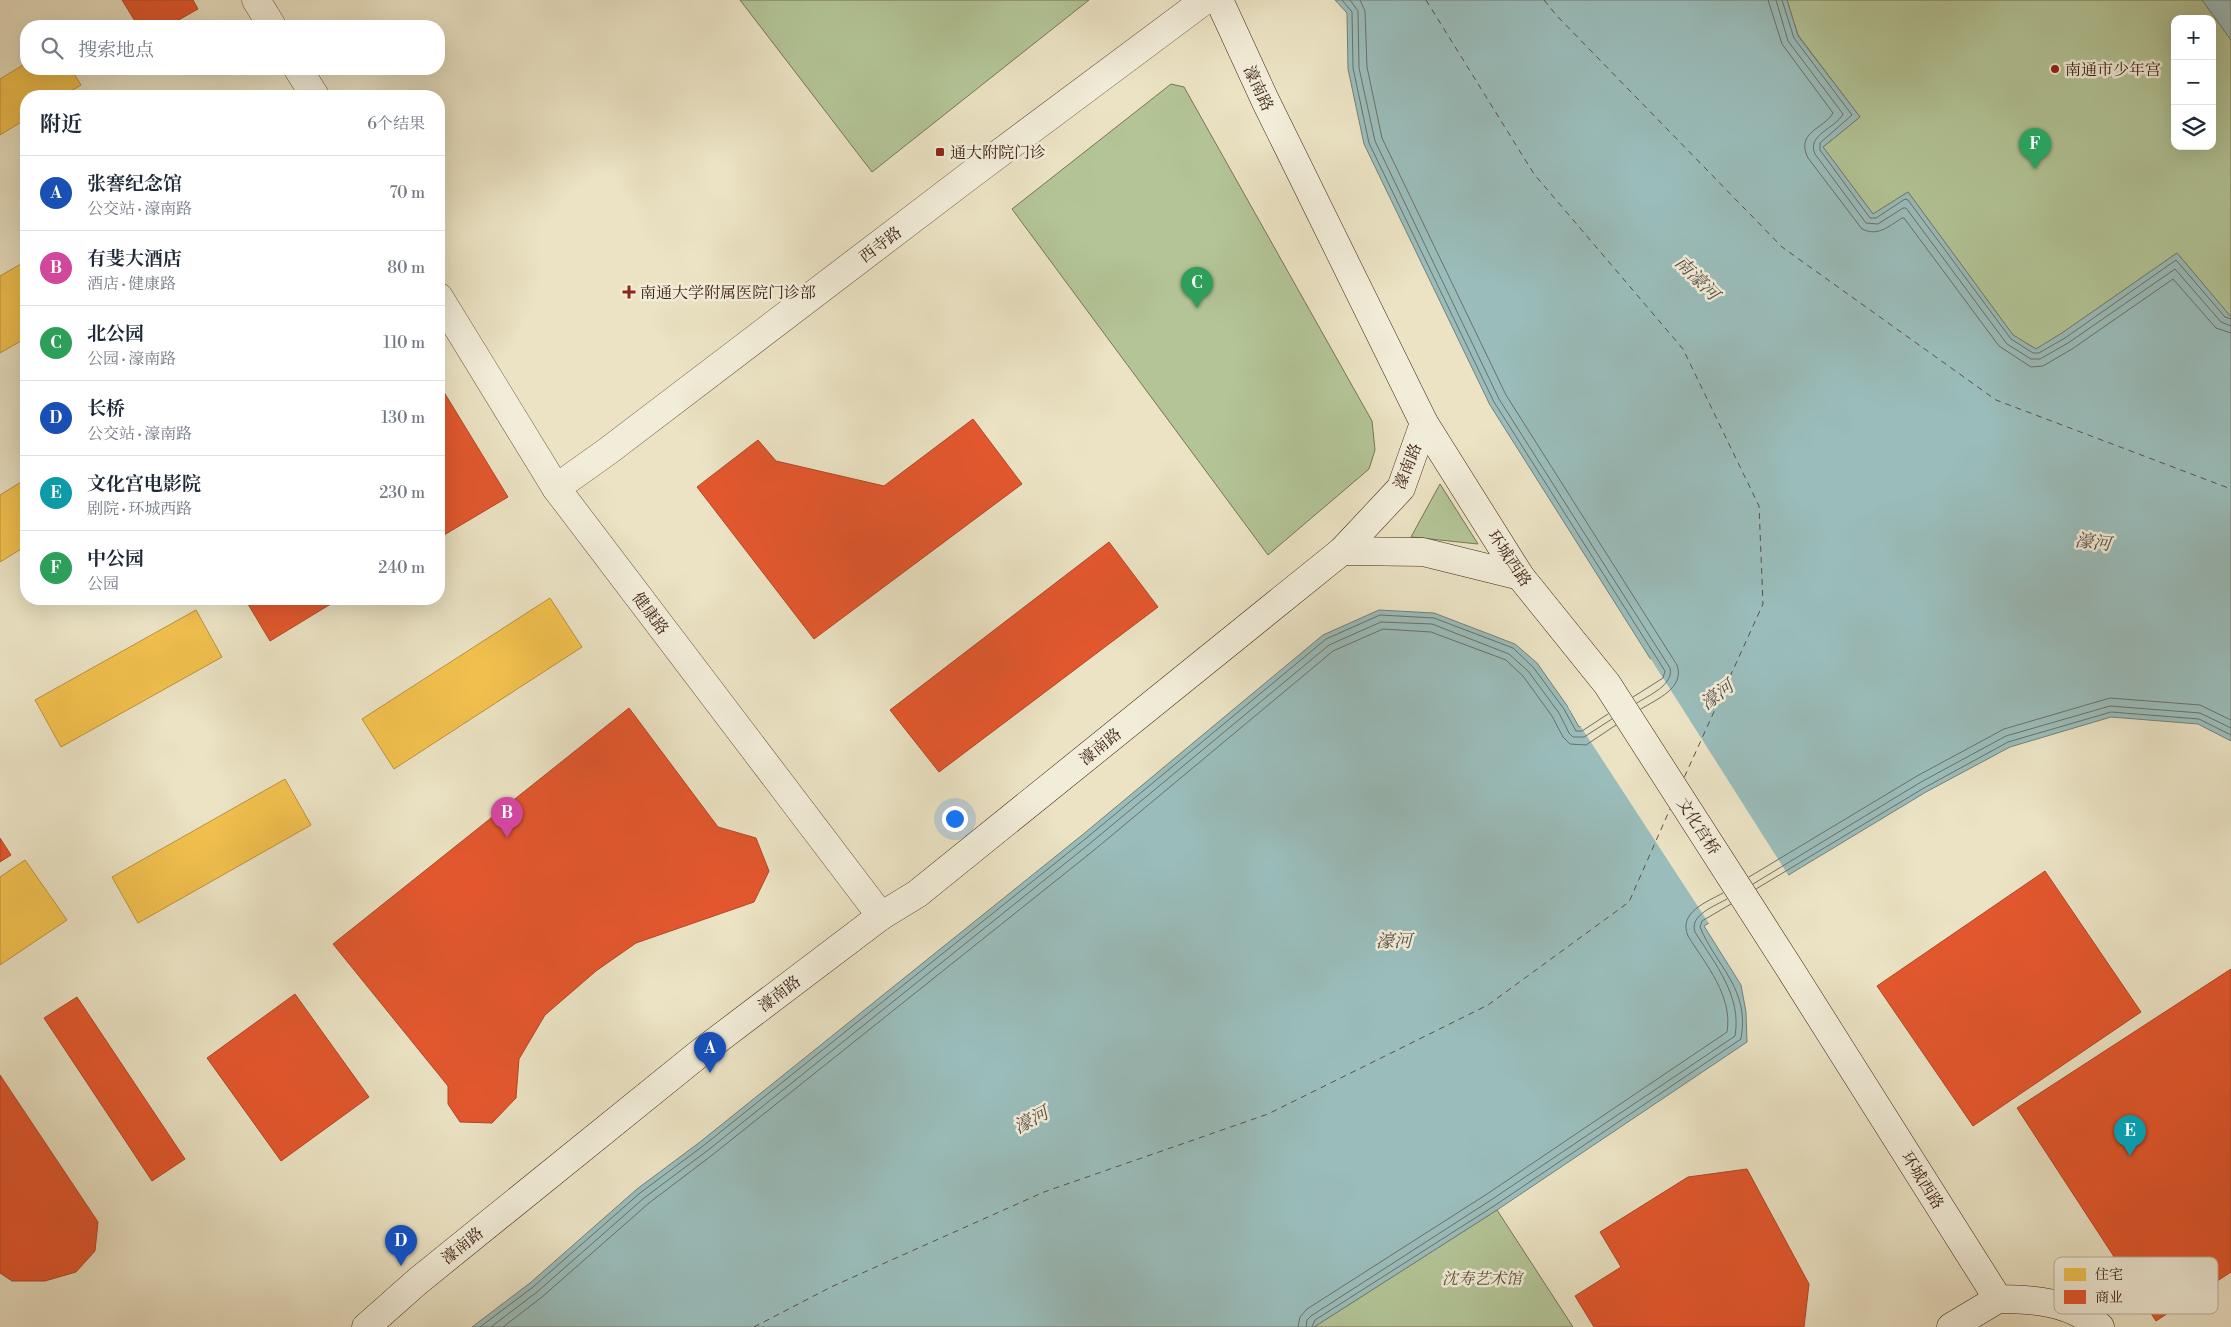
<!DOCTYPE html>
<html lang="zh">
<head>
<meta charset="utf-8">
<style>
  :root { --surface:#fff; --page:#f6f6f7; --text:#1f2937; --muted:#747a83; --line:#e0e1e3; --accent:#ea580c }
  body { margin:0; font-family:"Libre Bodoni","Noto Serif SC",serif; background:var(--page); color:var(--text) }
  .controls { position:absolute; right:15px; top:15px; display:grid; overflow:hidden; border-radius:10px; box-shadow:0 5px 20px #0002 }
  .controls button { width:45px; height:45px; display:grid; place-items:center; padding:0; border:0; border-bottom:1px solid var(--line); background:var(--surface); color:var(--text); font:25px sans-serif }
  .you { position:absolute; left:954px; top:818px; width:18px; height:18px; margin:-12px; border:4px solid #fff; border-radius:50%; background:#1a73e8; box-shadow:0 0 0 8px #1a73e833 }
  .badge { display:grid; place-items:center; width:32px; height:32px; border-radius:50%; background:var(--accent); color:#fff; font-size:16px; font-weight:700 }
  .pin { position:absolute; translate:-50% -41px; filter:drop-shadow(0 1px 2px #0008) }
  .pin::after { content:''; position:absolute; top:26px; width:18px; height:15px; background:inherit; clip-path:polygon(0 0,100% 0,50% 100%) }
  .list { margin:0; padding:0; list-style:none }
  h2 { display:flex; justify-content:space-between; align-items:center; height:65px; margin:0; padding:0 20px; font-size:21px }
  h2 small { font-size:16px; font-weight:400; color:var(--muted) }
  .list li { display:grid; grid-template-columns:32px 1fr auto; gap:15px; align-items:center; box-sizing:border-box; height:75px; padding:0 20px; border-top:1px solid var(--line) }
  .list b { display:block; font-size:19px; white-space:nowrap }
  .list p { margin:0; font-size:16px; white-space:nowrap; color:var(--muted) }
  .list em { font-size:16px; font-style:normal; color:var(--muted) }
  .icon { flex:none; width:28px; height:28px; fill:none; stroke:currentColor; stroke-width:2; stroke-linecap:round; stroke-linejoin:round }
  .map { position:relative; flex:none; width:2231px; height:1327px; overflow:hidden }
  .search { position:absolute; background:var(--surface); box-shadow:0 5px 20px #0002; left:20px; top:20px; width:425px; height:55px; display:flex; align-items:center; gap:12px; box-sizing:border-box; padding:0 18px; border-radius:20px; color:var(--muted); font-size:19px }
  .panel { position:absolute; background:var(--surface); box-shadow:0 5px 20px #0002; left:20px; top:90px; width:425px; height:515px; border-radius:20px }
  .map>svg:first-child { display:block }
</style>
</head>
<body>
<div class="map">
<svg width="2231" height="1327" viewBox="0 0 2231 1327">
  <rect width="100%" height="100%" fill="#ebe3c4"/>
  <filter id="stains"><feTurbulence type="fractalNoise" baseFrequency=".004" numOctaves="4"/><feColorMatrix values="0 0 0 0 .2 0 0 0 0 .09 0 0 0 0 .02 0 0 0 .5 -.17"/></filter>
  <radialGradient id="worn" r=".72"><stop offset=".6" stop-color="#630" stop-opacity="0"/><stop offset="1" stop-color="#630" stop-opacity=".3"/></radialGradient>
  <g fill="#b3c597" stroke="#797456" fill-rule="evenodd">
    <polygon points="740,0 1089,0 872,172"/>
    <path d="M1787 0H2202L2231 40V317L2177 253 2062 333 2036 349 2013 335 1908 192 1873 214 1823 147 1860 117 1798 35ZM2175 19H2212V146H2175Z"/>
    <polygon points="1171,84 1184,87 1372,421 1375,450 1369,469 1268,555 1012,209"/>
    <polygon points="1440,484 1478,544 1411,537"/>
    <polygon points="1497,1210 1573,1327 1314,1327"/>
  </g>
  <g fill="#9abdbb" stroke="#767f79">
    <polygon points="1335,0 1787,0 1798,36 1860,117 1823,147 1873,214 1908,192 2013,335 2036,349 2062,333 2177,253 2231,317 2231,741 2198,724 2111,717 2010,747 1926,792 1704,926 1741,985 1746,1012 1747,1042 1497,1210 1314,1327 472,1327 530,1283 637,1189 700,1142 1081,836 1323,635 1379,610 1434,613 1515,644 1537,663 1568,707 1579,727 1660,674 1490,405 1364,144 1348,69 1347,13"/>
    <polygon points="2202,0 2231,0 2231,40"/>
  </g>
  <polygon fill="#ebe3c4" points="1651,659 1790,878 1710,925 1568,707 1570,705 1579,724 1657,673 1649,660"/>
  <g fill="#f2c14e" stroke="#bc913d">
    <polygon points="26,63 26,69 71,69 81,85 63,96 26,96 26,119 0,135 0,79"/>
    <polygon points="26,261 26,338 0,353 0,276"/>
    <polygon points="26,479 26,546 0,562 0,495"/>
    <polygon points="550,598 582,647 394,769 362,719"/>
    <polygon points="196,610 222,657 61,747 35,700"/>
    <polygon points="285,779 311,825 138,923 112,877"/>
    <polygon points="25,860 67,920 0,965 0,877"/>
  </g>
  <g fill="#e4572e" stroke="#b24726">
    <polygon points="122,0 193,0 198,9 168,26 138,26"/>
    <polygon points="439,384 508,497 439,538"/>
    <polygon points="973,419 1022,484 814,639 697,487 758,440 776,461 884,486"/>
    <polygon points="1109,542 1158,607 939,772 890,710"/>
    <polygon points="245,599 339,599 270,641"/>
    <polygon points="629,708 718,827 756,838 769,871 754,902 636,943 596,971 545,1015 519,1059 516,1098 492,1123 460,1122 448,1104 448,1086 333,944"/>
    <polygon points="0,838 11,855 0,862"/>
    <polygon points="2045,871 2141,1012 1973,1126 1877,986"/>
    <polygon points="2231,969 2231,1272 2156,1321 2017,1108"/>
    <polygon points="295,994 369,1097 281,1161 207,1058"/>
    <polygon points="77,997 185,1159 152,1181 44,1018"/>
    <polygon points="0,1075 98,1222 95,1251 76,1272 45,1281 12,1281 0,1273"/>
    <polygon points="1747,1169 1809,1284 1804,1327 1594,1327 1575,1296 1621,1267 1600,1232 1688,1177"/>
  </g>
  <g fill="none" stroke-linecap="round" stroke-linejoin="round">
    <g stroke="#6c7068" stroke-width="1">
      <polyline points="1342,0 1352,12 1353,68 1369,143 1494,402 1665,671 1663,678 1633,697"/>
      <path d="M1350 0 1358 11 1359 68 1375 141 1499 399 1670 668C1674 685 1649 695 1637 703"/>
      <path d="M1360 0 1365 11 1367 67 1382 138 1506 395 1677 665C1685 688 1657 699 1641 709"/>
      <path d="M1768 0 1782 44 1833 113C1824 129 1795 132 1808 158L1862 229C1878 237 1889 226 1902 218H1904L1999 346 2031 367 2043 366 2072 349 2173 279 2216 328 2231 333"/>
      <path d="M1776 0 1788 41 1843 114C1836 128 1806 135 1815 154L1866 223 1878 224 1903 208H1906L2007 344 2031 359H2040L2068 343 2175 269 2221 322 2231 326"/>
      <polyline points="1782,0 1794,38 1852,115 1820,143 1820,150 1870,218 1876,218 1905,199 1908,200 2011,339 2033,353 2039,353 2065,338 2176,260 2225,317 2231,319"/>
      <polyline points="1749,877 1917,776 2004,729 2110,698 2200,705 2231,720"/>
      <polyline points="1753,884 1921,782 2006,736 2110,706 2200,713 2231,728"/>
      <polyline points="1756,889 1924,788 2008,742 2111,712 2199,719 2231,735"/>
      <polyline points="480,1327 533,1287 640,1193 703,1146 1084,840 1326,639 1380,615 1434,618 1513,648 1533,667 1564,709 1576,731 1582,731 1608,714"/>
      <polyline points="491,1327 537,1292 644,1198 707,1151 1088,845 1329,645 1381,622 1432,624 1509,654 1528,671 1559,713 1569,733 1573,737 1584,737 1612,719"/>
      <polyline points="503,1327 542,1297 649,1203 711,1156 1093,851 1333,651 1383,629 1431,632 1506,660 1523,676 1552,716 1563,737 1570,744 1586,745 1616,725"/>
      <path d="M1298 1327 1300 1317 1307 1309 1487 1194 1727 1032C1733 996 1706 965 1688 936 1678 912 1707 902 1723 893"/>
      <path d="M1306 1327 1307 1320 1311 1316 1491 1200 1735 1036C1742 996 1715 964 1695 932 1689 915 1715 906 1727 899"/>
      <path d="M1312 1327 1315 1320 1494 1206 1741 1039C1750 988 1717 968 1700 927L1702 921 1731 904"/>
    </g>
    <g stroke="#5a5047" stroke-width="1" stroke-dasharray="6 5" stroke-linecap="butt">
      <polyline points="1426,0 1534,174 1683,349 1759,506 1763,604 1683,780"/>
      <polyline points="1544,0 1557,16 1782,247 1996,400 2231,489"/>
      <polyline points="754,1327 831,1287 1044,1192 1268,1114 1488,1005 1629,902 1670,809"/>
    </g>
    <defs>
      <g id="street">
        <polyline points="256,0 272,26"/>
        <polyline points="298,69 315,96"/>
        <polyline points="439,297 556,488 881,916"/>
        <polyline points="556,488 608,451 969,176 1205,0"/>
      </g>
      <g id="secondary">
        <polyline points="1219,0 1265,100 1424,423 1520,576 1607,684 1790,969 1998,1299"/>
        <polyline points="1342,551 1423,552 1520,576"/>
        <path d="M1998 1299C2036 1299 2070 1302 2100 1327"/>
        <polyline points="366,1327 418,1281 700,1053 881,916 917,894 1342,551 1401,488 1424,423"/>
        <polyline points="1951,1327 1998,1299"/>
      </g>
    </defs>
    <use href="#street" stroke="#6a5241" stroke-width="29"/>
    <use href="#secondary" stroke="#3f2215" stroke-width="29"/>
    <use href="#street" stroke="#f2edd9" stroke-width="28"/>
    <use href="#secondary" stroke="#f2edd9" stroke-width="28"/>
  </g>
  <g fill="#8f2418" stroke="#f2edd9" stroke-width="2">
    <circle cx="2055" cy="69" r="5"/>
    <rect x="935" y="147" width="10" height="10" rx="2.5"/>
    <path d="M626.5 284.5h5v5h5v5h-5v5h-5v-5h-5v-5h5z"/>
  </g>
  <g text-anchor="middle" stroke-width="5" stroke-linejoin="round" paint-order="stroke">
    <g font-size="16" fill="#3f2215" stroke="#f2edd9" text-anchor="start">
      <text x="2065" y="75">南通市少年宫</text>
      <text x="950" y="158">通大附院门诊</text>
      <text x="640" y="298">南通大学附属医院门诊部</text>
    </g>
    <g font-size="16" fill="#3f2215" stroke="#f2edd9">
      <text transform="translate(1259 88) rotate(65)" y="6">濠南路</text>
      <text transform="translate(880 244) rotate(-37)" y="6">西寺路</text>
      <text transform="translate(1407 466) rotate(-68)" y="6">濠南路</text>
      <text transform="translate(1510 558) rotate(56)" y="6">环城西路</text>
      <text transform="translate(651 613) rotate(53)" y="6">健康路</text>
      <text transform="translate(1100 746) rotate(-39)" y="6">濠南路</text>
      <text transform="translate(1699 826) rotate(57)" y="6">文化宫桥</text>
      <text transform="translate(779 993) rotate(-37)" y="6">濠南路</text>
      <text transform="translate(1923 1180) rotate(58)" y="6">环城西路</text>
      <text transform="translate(462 1245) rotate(-39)" y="6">濠南路</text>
    </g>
    <g font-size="16" font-style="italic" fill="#5c4b36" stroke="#f2edd9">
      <text x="1482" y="1284">沈寿艺术馆</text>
    </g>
    <g font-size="18" font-style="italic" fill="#5a5047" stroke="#f2edd9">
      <text transform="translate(1697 278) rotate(45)" y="6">南濠河</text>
      <text transform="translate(2093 542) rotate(7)" y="6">濠河</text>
      <text transform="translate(1717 695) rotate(-37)" y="6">濠河</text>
      <text x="1394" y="947">濠河</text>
      <text transform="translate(1031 1120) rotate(-28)" y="6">濠河</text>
    </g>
  </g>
  <rect x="2054" y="1257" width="164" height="57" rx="8" fill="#f2edd9" stroke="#bcb09e" stroke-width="1"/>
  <rect x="2064" y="1268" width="22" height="13" fill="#f2c14e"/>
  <rect x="2064" y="1290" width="22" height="14" fill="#e4572e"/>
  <g font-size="14" fill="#3f2215">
    <text x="2095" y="1279">住宅</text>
    <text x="2095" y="1302">商业</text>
  </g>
  <rect width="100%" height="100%" filter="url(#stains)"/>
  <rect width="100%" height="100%" fill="url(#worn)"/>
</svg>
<div class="controls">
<button>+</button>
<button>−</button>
<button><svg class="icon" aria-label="layers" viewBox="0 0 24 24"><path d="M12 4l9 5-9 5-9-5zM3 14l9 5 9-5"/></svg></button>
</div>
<div class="you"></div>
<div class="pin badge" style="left:710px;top:1073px;background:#1a4fb4">A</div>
<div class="pin badge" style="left:507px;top:838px;background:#d1479c">B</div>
<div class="pin badge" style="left:1197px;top:308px;background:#2e9e5b">C</div>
<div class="pin badge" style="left:401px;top:1266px;background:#1a4fb4">D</div>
<div class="pin badge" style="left:2130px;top:1156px;background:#0f9aa8">E</div>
<div class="pin badge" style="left:2035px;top:169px;background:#2e9e5b">F</div>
<div class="search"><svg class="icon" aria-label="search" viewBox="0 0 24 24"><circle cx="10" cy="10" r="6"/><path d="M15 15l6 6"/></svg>搜索地点</div>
<section class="panel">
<h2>附近<small>6个结果</small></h2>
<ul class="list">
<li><span class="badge" style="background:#1a4fb4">A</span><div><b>张謇纪念馆</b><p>公交站 · 濠南路</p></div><em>70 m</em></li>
<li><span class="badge" style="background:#d1479c">B</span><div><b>有斐大酒店</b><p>酒店 · 健康路</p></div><em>80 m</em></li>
<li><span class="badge" style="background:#2e9e5b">C</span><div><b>北公园</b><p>公园 · 濠南路</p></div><em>110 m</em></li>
<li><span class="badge" style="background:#1a4fb4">D</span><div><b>长桥</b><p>公交站 · 濠南路</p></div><em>130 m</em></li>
<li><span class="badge" style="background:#0f9aa8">E</span><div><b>文化宫电影院</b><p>剧院 · 环城西路</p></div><em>230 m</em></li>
<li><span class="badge" style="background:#2e9e5b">F</span><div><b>中公园</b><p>公园</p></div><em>240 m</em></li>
</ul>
</section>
</div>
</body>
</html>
